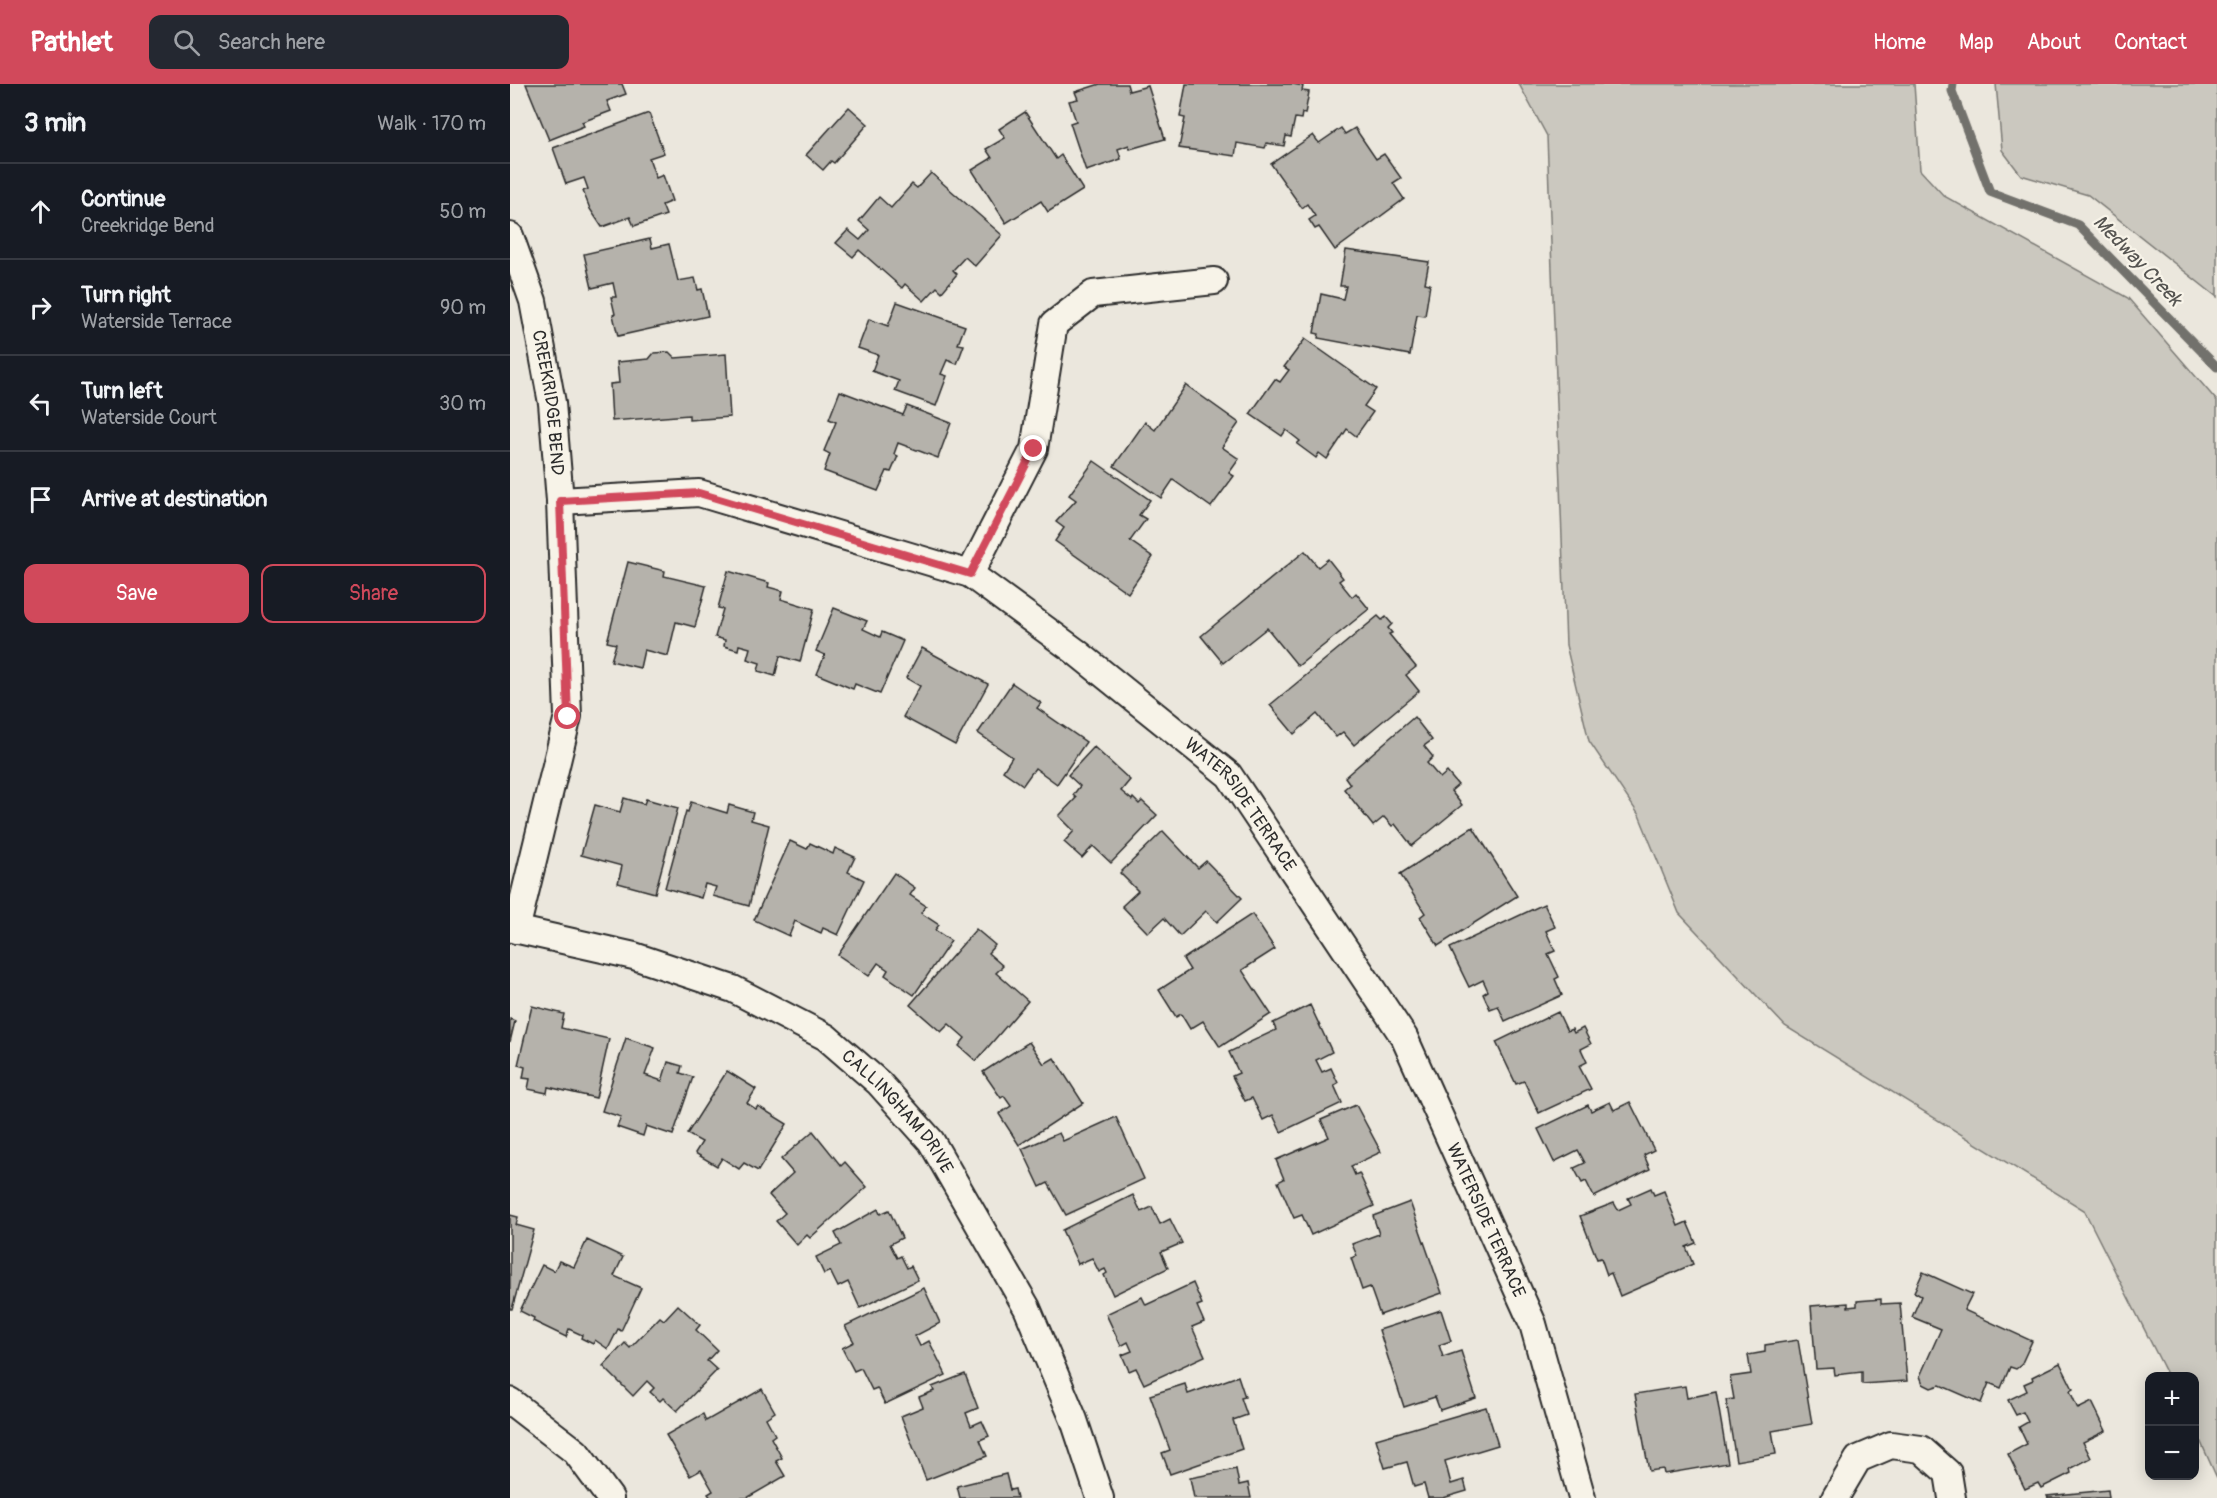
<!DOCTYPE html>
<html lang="en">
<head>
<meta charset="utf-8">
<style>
  :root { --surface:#171b24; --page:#242831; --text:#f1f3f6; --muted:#9ea1a6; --line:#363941; --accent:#d1495b }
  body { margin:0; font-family:Pangolin,sans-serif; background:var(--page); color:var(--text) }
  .controls { position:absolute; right:18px; bottom:18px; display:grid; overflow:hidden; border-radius:12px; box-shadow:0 3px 15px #0003 }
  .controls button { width:54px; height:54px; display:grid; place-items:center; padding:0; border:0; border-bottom:2px solid var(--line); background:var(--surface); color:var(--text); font:30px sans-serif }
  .stop { position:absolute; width:18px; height:18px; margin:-14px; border:4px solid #d1495b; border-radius:50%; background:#fff }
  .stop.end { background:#d1495b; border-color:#fff; box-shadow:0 2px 6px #0008 }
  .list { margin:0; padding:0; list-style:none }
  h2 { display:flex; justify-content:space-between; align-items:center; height:78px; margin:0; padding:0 24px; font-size:26px }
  h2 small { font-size:20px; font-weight:400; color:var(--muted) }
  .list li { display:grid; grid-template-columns:39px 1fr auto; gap:18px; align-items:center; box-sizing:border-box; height:96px; padding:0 24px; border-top:2px solid var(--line) }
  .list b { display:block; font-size:22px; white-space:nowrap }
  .list p { margin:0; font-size:20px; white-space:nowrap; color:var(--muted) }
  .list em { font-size:20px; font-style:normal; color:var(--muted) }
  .actions { display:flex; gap:12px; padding:18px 24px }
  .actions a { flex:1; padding:14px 0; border:2px solid var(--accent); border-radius:12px; text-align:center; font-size:21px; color:var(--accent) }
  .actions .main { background:var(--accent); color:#fff }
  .icon { flex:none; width:33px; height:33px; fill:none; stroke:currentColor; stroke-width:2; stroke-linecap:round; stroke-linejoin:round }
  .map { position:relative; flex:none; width:1707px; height:1414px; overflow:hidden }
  header { display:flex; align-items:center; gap:36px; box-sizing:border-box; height:84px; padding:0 30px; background:var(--accent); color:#fff }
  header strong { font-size:28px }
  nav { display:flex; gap:33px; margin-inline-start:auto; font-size:21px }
  .search { width:420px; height:54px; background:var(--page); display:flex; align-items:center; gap:15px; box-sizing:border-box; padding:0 21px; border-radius:12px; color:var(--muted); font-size:22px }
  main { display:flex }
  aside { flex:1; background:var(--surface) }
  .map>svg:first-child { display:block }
</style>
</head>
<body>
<header>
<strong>Pathlet</strong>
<div class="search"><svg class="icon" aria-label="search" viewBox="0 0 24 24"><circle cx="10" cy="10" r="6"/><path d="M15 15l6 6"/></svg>Search here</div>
<nav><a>Home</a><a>Map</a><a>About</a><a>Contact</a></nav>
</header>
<main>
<aside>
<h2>3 min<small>Walk · 170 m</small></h2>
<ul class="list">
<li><svg class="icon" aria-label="ahead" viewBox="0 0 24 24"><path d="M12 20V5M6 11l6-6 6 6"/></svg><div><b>Continue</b><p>Creekridge Bend</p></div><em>50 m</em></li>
<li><svg class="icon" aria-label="right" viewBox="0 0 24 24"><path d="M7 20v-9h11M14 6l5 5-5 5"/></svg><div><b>Turn right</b><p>Waterside Terrace</p></div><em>90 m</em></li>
<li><svg class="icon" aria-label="left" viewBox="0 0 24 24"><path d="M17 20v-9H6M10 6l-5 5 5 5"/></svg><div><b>Turn left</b><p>Waterside Court</p></div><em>30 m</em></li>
<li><svg class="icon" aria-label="arrive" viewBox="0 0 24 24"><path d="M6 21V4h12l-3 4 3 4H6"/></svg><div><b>Arrive at destination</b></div></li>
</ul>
<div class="actions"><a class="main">Save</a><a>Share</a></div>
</aside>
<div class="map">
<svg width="1707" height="1414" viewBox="0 0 1707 1414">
  <rect width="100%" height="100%" fill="#ebe7dd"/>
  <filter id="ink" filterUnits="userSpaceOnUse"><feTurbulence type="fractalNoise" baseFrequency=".0167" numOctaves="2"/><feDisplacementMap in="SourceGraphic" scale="12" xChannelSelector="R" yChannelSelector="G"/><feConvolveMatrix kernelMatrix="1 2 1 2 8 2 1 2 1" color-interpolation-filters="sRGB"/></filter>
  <g filter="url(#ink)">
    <g fill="#cbc8bf" stroke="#7b7a75" stroke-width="1.5">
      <polygon points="1009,0 1404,0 1410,86 1434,112 1618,214 1707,317 1707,1394 1685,1345 1684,1292 1658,1292 1574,1126 1275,942 1169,829 1129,731 1079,657 1056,561 1037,52"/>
      <polygon points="1486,0 1707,0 1707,213 1578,111 1511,91 1492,66"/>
    </g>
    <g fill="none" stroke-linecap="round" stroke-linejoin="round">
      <polyline stroke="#72716c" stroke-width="9" points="1443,0 1442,7 1480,108 1568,141 1707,283"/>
    </g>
    <g fill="#b5b2ab" stroke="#2b2b2b" stroke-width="1.5">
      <polygon points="16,0 112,0 116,10 97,17 101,27 72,38 74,42 39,56"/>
      <polygon points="590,0 617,0 619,7 638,2 655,55 620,65 619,61 608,65 611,75 576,87 560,39 566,37 559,17 568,15 565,8"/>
      <polygon points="676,0 783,0 793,2 792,7 799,8 795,30 792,29 791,35 785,34 781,53 776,52 774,62 757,59 755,64 727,59 725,72 669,64 675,34 670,33"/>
      <polygon points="339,23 358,40 324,79 321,77 313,86 296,71"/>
      <polygon points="515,28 546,75 551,71 573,106 538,128 531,117 496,139 462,86 482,74 476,65 495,54 489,45"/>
      <polygon points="139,29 154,69 139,74 146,94 153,91 162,117 152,121 156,131 124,142 120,133 92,143 80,125 73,107 78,105 74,94 56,100 43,64"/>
      <polygon points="831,44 835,50 845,44 866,75 874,70 891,94 883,99 894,115 825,166 809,143 805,145 799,136 805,132 797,120 792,124 761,80 803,51 809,59"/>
      <polygon points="421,89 492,151 465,182 455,173 443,186 447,190 432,208 427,203 414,217 395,200 392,204 349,166 343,173 326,159 338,146 350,156 359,146 349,137 369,113 381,124 402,100 407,104"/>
      <polygon points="140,155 142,164 159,160 168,197 185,194 188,206 192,205 198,232 108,252 103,231 105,230 101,213 106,213 103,199 82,204 74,170"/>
      <polygon points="836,166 919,178 915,199 920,200 915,232 907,231 900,271 808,254 809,250 804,249 811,210 833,215 836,202 830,202"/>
      <polygon points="387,218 455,242 448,260 454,261 447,280 437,276 431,290 437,292 426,322 385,307 389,297 362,287 368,271 348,264 359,235 378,242"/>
      <polygon points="795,255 866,305 854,322 863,328 846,352 837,345 817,375 809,369 806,374 787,360 790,357 776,346 772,352 740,330 765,295 770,298 779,286 774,283"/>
      <polygon points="159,268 165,274 216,270 220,333 179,336 179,331 102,337 100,300 109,299 107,278 139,275 144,269"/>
      <polygon points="676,301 729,339 712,363 729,375 719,389 724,392 701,423 663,396 651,414 604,382 635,338 645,346"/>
      <polygon points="330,307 393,331 397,322 441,339 428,374 388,359 384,370 388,372 381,388 377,387 368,407 314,387 320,370 314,367 326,338 319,335"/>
      <polygon points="584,377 640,416 629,431 636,435 620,457 643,473 618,509 545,457 554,444 546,438 566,416 559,411"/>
      <polygon points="795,467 808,483 818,475 833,494 829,497 842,513 846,509 859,525 788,582 757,544 713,579 691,552"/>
      <polygon points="118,478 155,487 154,492 196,502 185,543 166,538 158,572 134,566 130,584 101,577 106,560 97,558"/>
      <polygon points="218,487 259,499 258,503 273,507 271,515 304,525 290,578 270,572 265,592 248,587 250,579 237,575 240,564 229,561 228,566 214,562 215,556 205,553 213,525 208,524"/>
      <polygon points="324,524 357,537 353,545 370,553 372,548 393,557 370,610 345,600 343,605 307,590 315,571 306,567"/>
      <polygon points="868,532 872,536 876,533 882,540 878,544 882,549 879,550 906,583 896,591 909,607 844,661 833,648 826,653 807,630 784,650 760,621"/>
      <polygon points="412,564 478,600 445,661 393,633 410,602 396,594"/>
      <polygon points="502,599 531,619 527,624 576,658 547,700 525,684 513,701 493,687 502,673 468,649"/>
      <polygon points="904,633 922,656 914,662 923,673 917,679 930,694 937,688 948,701 941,707 952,721 902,762 885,740 882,742 874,733 863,742 834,705 840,700 835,693"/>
      <polygon points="584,663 620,696 611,707 622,716 623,714 629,720 632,717 647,731 601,779 583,762 572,774 554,758 564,747 549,732 566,714 563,711 570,702 558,691"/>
      <polygon points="114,714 134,720 136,715 168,724 145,809 108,799 112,782 71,771 85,721 110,728"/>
      <polygon points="181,718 217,729 219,721 243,728 241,736 259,741 239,822 203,812 206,803 195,800 191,814 155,804 176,727 178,728"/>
      <polygon points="963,743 1007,812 928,862 910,833 915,829 890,790"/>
      <polygon points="653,747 688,784 696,777 732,814 707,838 696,827 670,852 654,834 638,849 612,822 628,807 610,789"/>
      <polygon points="280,757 297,765 300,759 323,770 325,764 345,773 338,788 354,796 328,851 313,844 311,849 285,837 279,852 244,836"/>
      <polygon points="384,789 405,804 400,811 416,822 411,829 429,841 425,846 441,857 404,911 375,891 378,886 368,879 359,892 328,871"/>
      <polygon points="1034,820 1045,843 1036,847 1045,867 1038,870 1049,893 1045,895 1052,911 995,937 988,922 980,925 973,910 978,907 973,896 959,903 940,864"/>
      <polygon points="742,830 765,865 732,886 761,930 710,963 693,937 680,945 671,930 666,933 649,906 680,886 673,875"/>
      <polygon points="466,845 485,861 478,869 493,882 486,889 518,917 466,977 449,962 455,954 439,940 431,948 400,921"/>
      <polygon points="800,921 822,968 806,976 812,988 821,984 828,999 824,1001 832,1019 771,1048 763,1031 753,1036 742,1014 735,1017 722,992 729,989 719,968 766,946 763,939"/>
      <polygon points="22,922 54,930 51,944 99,955 86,1014 38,1003 37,1009 18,1005 20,995 13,994 15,983 8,981"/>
      <polygon points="1048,928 1057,947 1062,945 1064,949 1073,944 1081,960 1071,965 1077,978 1069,982 1081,1005 1029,1029 1014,997 1006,1000 986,958"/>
      <polygon points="0,935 5,937 0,958"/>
      <polygon points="116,954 145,964 135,991 152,997 158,978 172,982 170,989 183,993 163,1051 136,1042 133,1052 107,1043 111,1033 92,1027"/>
      <polygon points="519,958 534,980 544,974 573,1019 509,1061 489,1030 501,1022 494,1012 491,1014 473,988"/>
      <polygon points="217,987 246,1005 237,1019 246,1025 248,1022 277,1040 248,1087 234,1079 229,1085 212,1074 207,1082 185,1069 192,1058 177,1050"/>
      <polygon points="1100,1018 1104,1026 1120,1018 1144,1066 1134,1071 1140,1085 1084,1113 1076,1097 1072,1099 1064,1084 1075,1079 1068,1066 1044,1078 1028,1045 1078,1021 1081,1027"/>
      <polygon points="846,1021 871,1068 841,1082 845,1091 849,1089 864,1122 801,1151 792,1131 784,1134 768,1098 774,1095 766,1076 819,1053 811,1036"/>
      <polygon points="606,1033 634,1095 556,1131 538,1099 530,1103 512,1065 549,1049 553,1057"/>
      <polygon points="303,1047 331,1082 335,1078 357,1103 300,1154 297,1151 287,1161 266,1137 275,1129 259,1111 283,1089 271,1075"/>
      <polygon points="1141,1104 1144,1111 1154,1107 1168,1142 1177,1138 1186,1159 1176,1163 1183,1180 1110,1212 1101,1189 1097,1191 1091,1174 1087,1175 1070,1132 1104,1119 1108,1126 1121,1120 1118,1114"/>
      <polygon points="623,1111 631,1128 642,1123 650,1140 660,1135 672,1159 651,1168 658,1184 603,1211 594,1191 597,1189 595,1185 589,1188 582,1174 568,1180 552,1146"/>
      <polygon points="900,1118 932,1209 870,1231 860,1203 852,1206 841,1174 847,1172 842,1160 869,1150 863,1132"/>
      <polygon points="368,1125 370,1130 379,1126 392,1154 380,1160 387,1174 391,1172 397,1184 401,1182 408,1196 350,1224 338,1198 328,1203 320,1187 314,1190 306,1173 331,1161 325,1149"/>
      <polygon points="0,1131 8,1133 6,1141 24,1146 2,1225 0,1225"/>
      <polygon points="77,1156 113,1173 104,1192 131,1204 111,1247 108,1245 98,1265 85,1256 83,1260 71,1254 72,1251 59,1245 56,1253 23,1237 24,1234 10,1227 32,1181 44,1187 49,1177 64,1183"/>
      <polygon points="1413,1188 1462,1210 1454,1226 1522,1257 1511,1281 1506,1285 1500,1283 1491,1304 1479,1299 1471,1319 1430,1301 1421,1304 1413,1300 1410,1292 1431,1245 1402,1233 1411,1212 1404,1208"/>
      <polygon points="683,1199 692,1220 687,1222 694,1238 682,1243 695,1272 634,1300 626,1284 619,1287 612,1271 622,1267 618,1258 611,1262 596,1230 632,1213 636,1221"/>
      <polygon points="414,1204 430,1239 405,1252 410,1262 419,1257 436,1291 375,1320 367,1304 362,1306 351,1284 344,1287 332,1264 344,1258 335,1242"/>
      <polygon points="1371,1215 1371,1220 1390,1219 1397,1297 1352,1300 1352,1288 1325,1291 1324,1284 1306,1285 1301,1222 1338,1219 1338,1223 1347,1222 1347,1217"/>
      <polygon points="168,1221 190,1241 186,1246 207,1266 197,1277 207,1286 167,1327 153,1314 150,1317 140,1308 144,1304 137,1297 123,1312 93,1282 115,1259 120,1264 150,1233 154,1236"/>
      <polygon points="931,1226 941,1257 929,1261 933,1273 951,1267 966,1314 930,1326 925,1313 894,1323 869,1246"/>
      <polygon points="1288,1256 1302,1340 1262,1347 1266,1370 1226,1377 1216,1316 1224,1315 1220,1293 1241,1290 1238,1271 1255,1268 1255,1261"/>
      <polygon points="1550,1279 1563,1305 1560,1307 1568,1325 1582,1318 1596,1347 1573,1358 1581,1374 1560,1385 1561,1389 1531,1404 1528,1399 1515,1405 1498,1370 1517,1360 1509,1343 1518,1338 1513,1328 1506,1331 1498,1316 1517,1307 1514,1300 1523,1296 1522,1293"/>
      <polygon points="455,1290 468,1324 456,1329 461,1342 472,1337 479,1352 470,1356 477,1372 416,1396 391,1332 413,1323 409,1313 424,1307 422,1303"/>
      <polygon points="728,1292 735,1313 731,1314 737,1331 723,1336 732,1365 660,1390 652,1369 660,1366 640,1311 675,1300 678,1310"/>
      <polygon points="1175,1302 1177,1314 1206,1308 1218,1379 1154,1390 1153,1385 1139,1387 1125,1310"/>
      <polygon points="252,1305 265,1328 256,1334 265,1351 261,1354 272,1374 266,1377 275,1392 237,1414 201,1414 198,1410 203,1407 191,1386 180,1392 156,1351 193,1330 196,1337"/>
      <polygon points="976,1323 988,1361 935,1377 941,1400 954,1396 957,1407 933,1414 918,1414 914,1400 904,1403 897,1378 875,1384 866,1355"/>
      <polygon points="726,1385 729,1401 738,1399 741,1414 684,1414 680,1394"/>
      <polygon points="496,1390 500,1406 505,1405 507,1414 450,1414 447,1402"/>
      <polygon points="1598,1406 1599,1414 1538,1414 1537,1412"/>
    </g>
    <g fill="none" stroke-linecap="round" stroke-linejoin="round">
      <defs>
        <g id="minor">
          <path id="s1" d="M0 152 23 217 42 319 50 417 58 632 6 846"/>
          <path id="s2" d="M50 417 189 409 460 490 565 567 719 691 894 953 1023 1240 1072 1414"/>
          <polyline points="460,490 524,365 544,240 583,210 704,197"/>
          <path id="s3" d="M0 844 124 872 223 905 316 953 369 999 421 1057 517 1224 564 1336 590 1414"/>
          <polyline points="0,1317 66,1368 100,1414"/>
          <polyline points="1325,1414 1348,1375 1381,1361 1411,1365 1438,1389 1442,1414"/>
        </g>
      </defs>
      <use href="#minor" stroke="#2b2b2b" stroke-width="30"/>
      <use href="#minor" stroke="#f7f3e8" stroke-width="26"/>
    </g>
  </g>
  <g fill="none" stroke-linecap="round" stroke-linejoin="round" filter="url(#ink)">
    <polyline stroke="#d1495b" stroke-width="8" points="58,633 50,417 189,409 460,490 524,365"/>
  </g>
  <g text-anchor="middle" stroke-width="4.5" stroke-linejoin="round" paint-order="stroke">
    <g font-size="18" fill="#2b2b2b" stroke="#f7f3e8">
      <text dy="6" stroke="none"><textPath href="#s1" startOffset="172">CREEKRIDGE BEND</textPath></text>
      <text dy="6" stroke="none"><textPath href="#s2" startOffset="780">WATERSIDE TERRACE</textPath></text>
      <text dy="6" stroke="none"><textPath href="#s3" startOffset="440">CALLINGHAM DRIVE</textPath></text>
      <text dy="6" stroke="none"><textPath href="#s2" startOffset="1266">WATERSIDE TERRACE</textPath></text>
    </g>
    <g font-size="20" font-style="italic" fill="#555451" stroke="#f7f3e8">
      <text transform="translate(1628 176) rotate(46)" y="7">Medway Creek</text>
    </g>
  </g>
</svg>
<div class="controls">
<button>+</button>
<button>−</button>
</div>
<div class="stop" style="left:58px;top:633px"></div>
<div class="stop end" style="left:524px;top:365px"></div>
</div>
</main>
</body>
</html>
